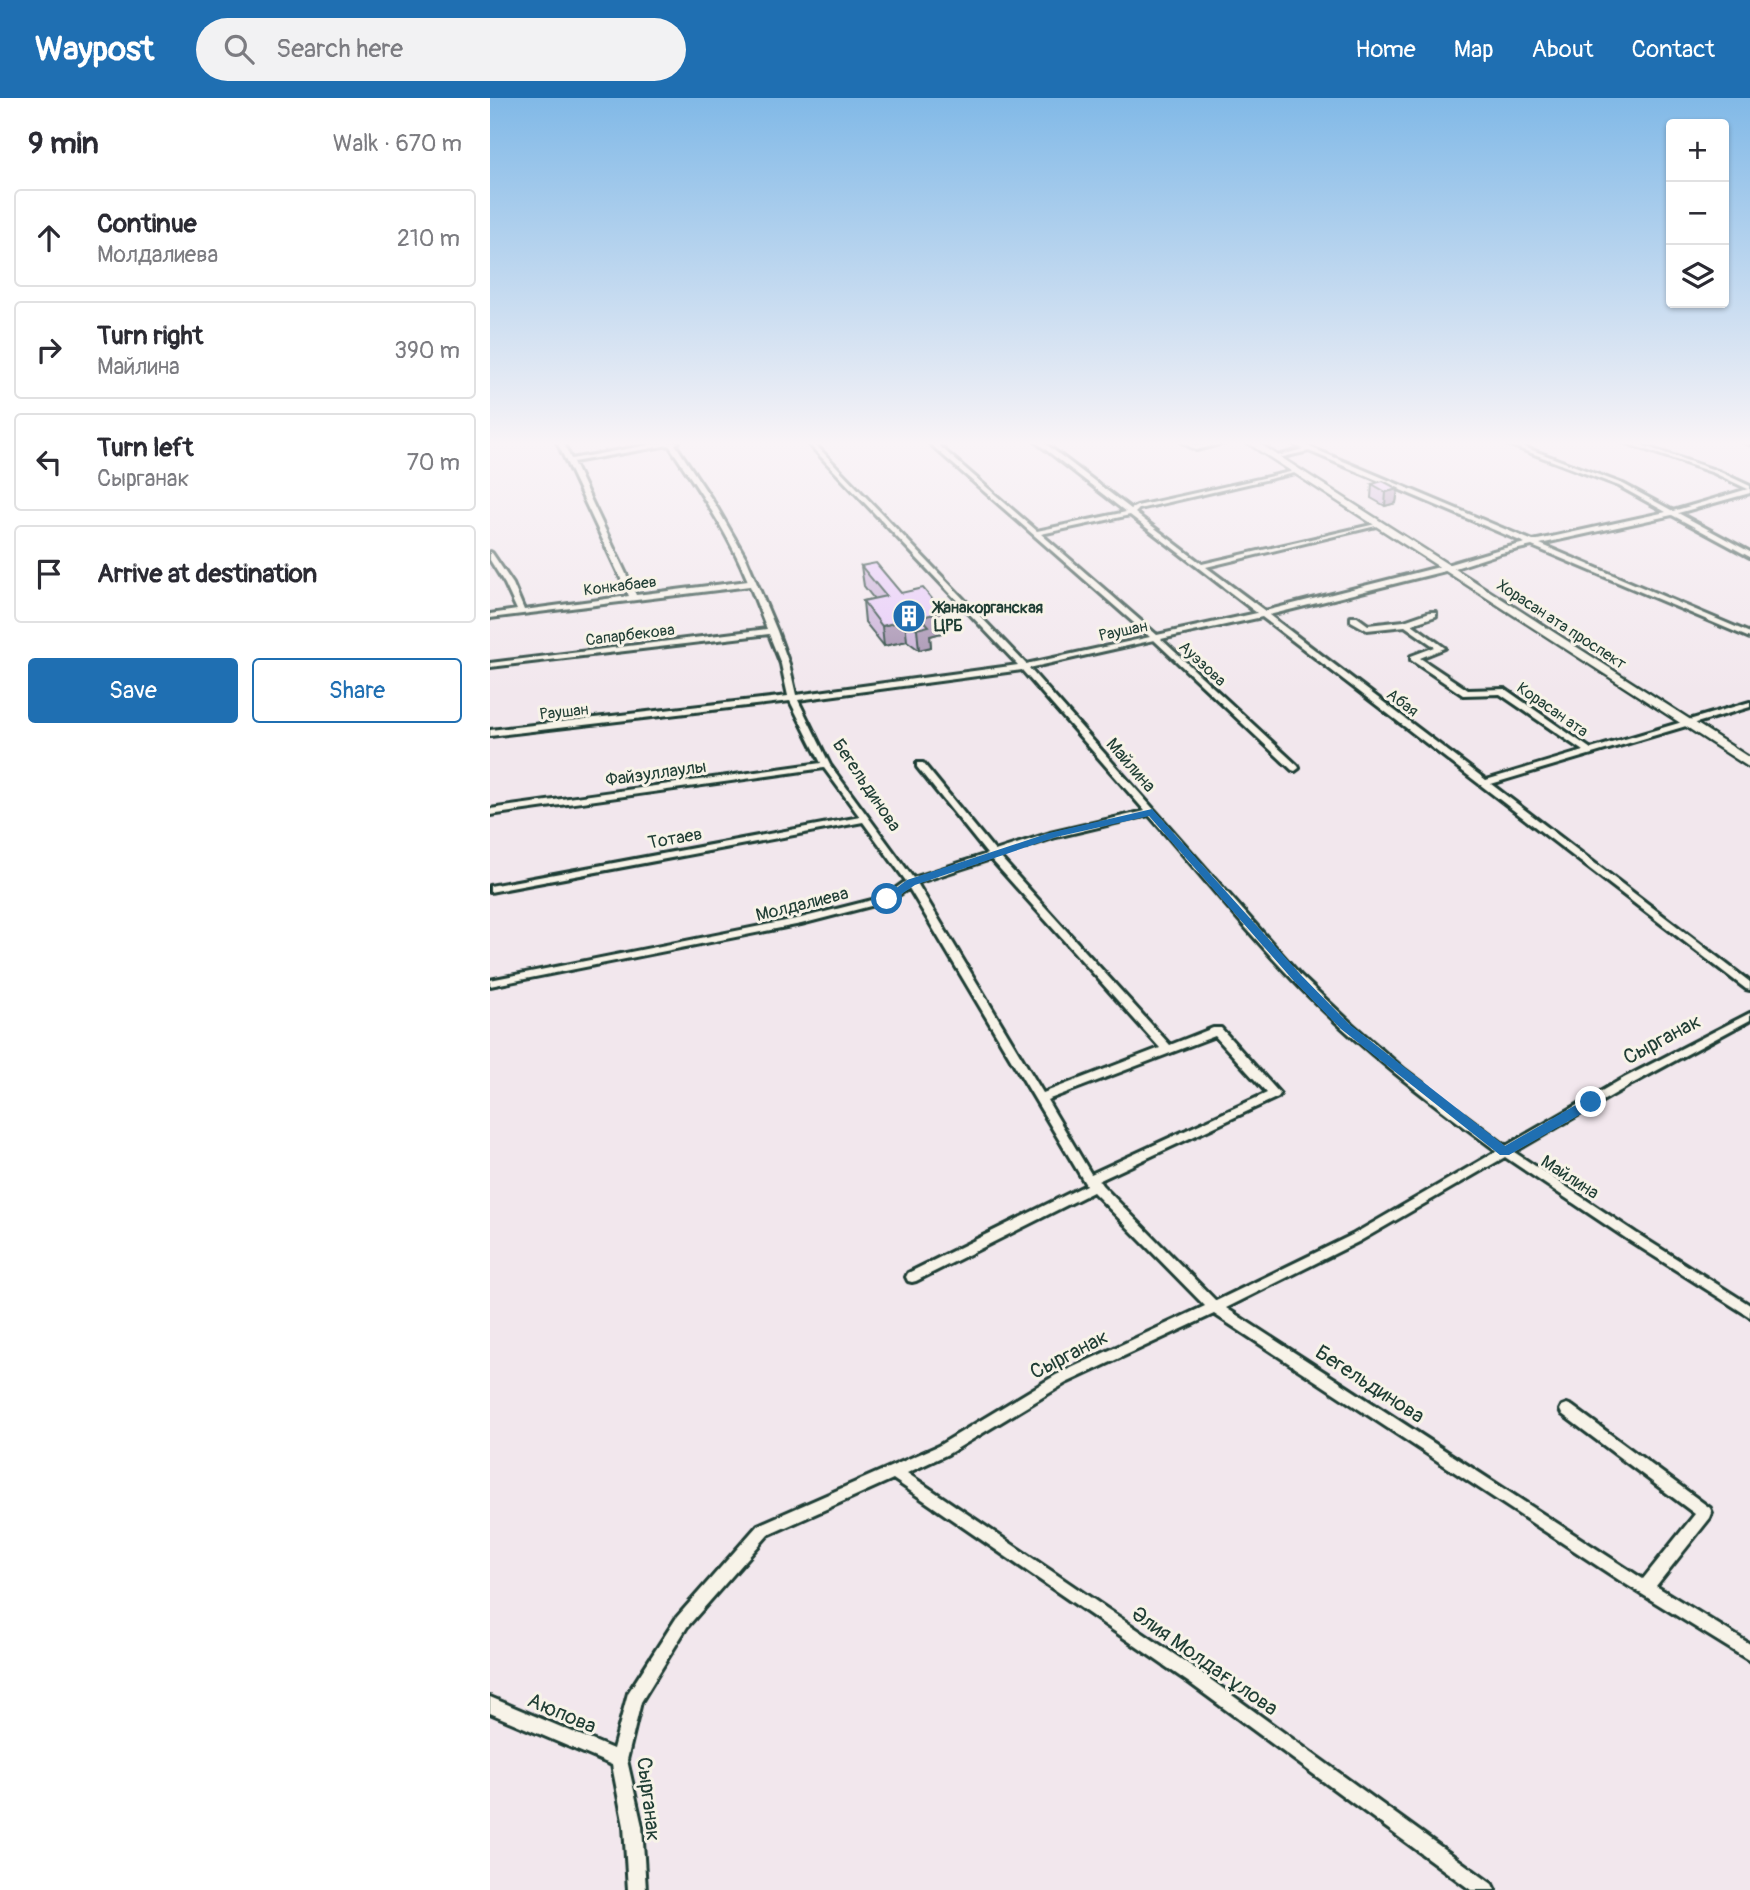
<!DOCTYPE html>
<html lang="en">
<head>
<meta charset="utf-8">
<style>
  :root { --surface:#fff; --page:#f2f2f3; --text:#2b2b33; --muted:#7c7c81; --line:#e1e1e2; --accent:#1f6fb2 }
  body { margin:0; font-family:Pangolin,sans-serif; background:var(--page); color:var(--text) }
  .controls { position:absolute; right:21px; top:21px; display:grid; overflow:hidden; border-radius:7px; box-shadow:0 2px 5px #0004 }
  .controls button { width:63px; height:63px; display:grid; place-items:center; padding:0; border:0; border-bottom:2px solid var(--line); background:var(--surface); color:var(--text); font:35px sans-serif }
  .stop { position:absolute; width:21px; height:21px; margin:-16px; border:5px solid #1f6fb2; border-radius:50%; background:#fff }
  .stop.end { background:#1f6fb2; border-color:#fff; box-shadow:0 2px 7px #0008 }
  .list { margin:0; padding:0; list-style:none }
  h2 { display:flex; justify-content:space-between; align-items:center; height:91px; margin:0; padding:0 28px; font-size:30px }
  h2 small { font-size:23px; font-weight:400; color:var(--muted) }
  .list li { display:grid; grid-template-columns:46px 1fr auto; gap:21px; align-items:center; box-sizing:border-box; height:98px; margin:0 14px 14px; padding:0 14px; border:2px solid var(--line); border-radius:7px }
  .list b { display:block; font-size:26px; white-space:nowrap }
  .list p { margin:0; font-size:23px; white-space:nowrap; color:var(--muted) }
  .list em { font-size:23px; font-style:normal; color:var(--muted) }
  .actions { display:flex; gap:14px; padding:21px 28px }
  .actions a { flex:1; padding:16px 0; border:2px solid var(--accent); border-radius:7px; text-align:center; font-size:24px; color:var(--accent) }
  .actions .main { background:var(--accent); color:#fff }
  .icon { flex:none; width:38px; height:38px; fill:none; stroke:currentColor; stroke-width:2; stroke-linecap:round; stroke-linejoin:round }
  .map { position:relative; flex:none; width:1260px; height:1792px; overflow:hidden }
  header { display:flex; align-items:center; gap:42px; box-sizing:border-box; height:98px; padding:0 35px; background:var(--accent); color:#fff }
  header strong { font-size:33px }
  nav { display:flex; gap:38px; margin-inline-start:auto; font-size:24px }
  .search { width:490px; height:63px; background:var(--page); display:flex; align-items:center; gap:18px; box-sizing:border-box; padding:0 24px; border-radius:38px; color:var(--muted); font-size:26px }
  main { display:flex }
  aside { flex:1; background:var(--surface) }
  .map>svg:first-child { display:block }
</style>
</head>
<body>
<header>
<strong>Waypost</strong>
<div class="search"><svg class="icon" aria-label="search" viewBox="0 0 24 24"><circle cx="10" cy="10" r="6"/><path d="M15 15l6 6"/></svg>Search here</div>
<nav><a>Home</a><a>Map</a><a>About</a><a>Contact</a></nav>
</header>
<main>
<aside>
<h2>9 min<small>Walk · 670 m</small></h2>
<ul class="list">
<li><svg class="icon" aria-label="ahead" viewBox="0 0 24 24"><path d="M12 20V5M6 11l6-6 6 6"/></svg><div><b>Continue</b><p>Молдалиева</p></div><em>210 m</em></li>
<li><svg class="icon" aria-label="right" viewBox="0 0 24 24"><path d="M7 20v-9h11M14 6l5 5-5 5"/></svg><div><b>Turn right</b><p>Майлина</p></div><em>390 m</em></li>
<li><svg class="icon" aria-label="left" viewBox="0 0 24 24"><path d="M17 20v-9H6M10 6l-5 5 5 5"/></svg><div><b>Turn left</b><p>Сырганак</p></div><em>70 m</em></li>
<li><svg class="icon" aria-label="arrive" viewBox="0 0 24 24"><path d="M6 21V4h12l-3 4 3 4H6"/></svg><div><b>Arrive at destination</b></div></li>
</ul>
<div class="actions"><a class="main">Save</a><a>Share</a></div>
</aside>
<div class="map">
<svg width="1260" height="1792" viewBox="0 0 1260 1792">
  <rect width="100%" height="100%" fill="#f2e7ed"/>
  <filter id="ink" filterUnits="userSpaceOnUse"><feTurbulence type="fractalNoise" baseFrequency=".0143" numOctaves="2"/><feDisplacementMap in="SourceGraphic" scale="14" xChannelSelector="R" yChannelSelector="G"/><feConvolveMatrix kernelMatrix="1 2 1 2 8 2 1 2 1" color-interpolation-filters="sRGB"/></filter>
  <g filter="url(#ink)">
    <g fill="none" stroke-linecap="round" stroke-linejoin="round">
      <defs>
        <g id="minor">
          <path d="M67 344H73L81 361 175 344H189L185 346 226 408 256 460 287 533 299 566 306 597 528 567 317 344H323L536 566 660 539 438 344H445L547 433 636 414 546 344H553L641 411 647 408 809 372V374L649 411 645 415 712 466 890 425V427L716 469 775 513 953 468 1007 452 1035 445 819 353 784 361V359L813 351 800 344H808L1043 443 1176 414 1129 388 1012 344H1021L1133 386 1183 413 1258 391 1224 375 1133 344H1142L1228 373 1260 388V395L1188 415 1260 454V459L1182 417 1050 446 1260 535V540L1042 448 1011 455 959 472 779 517 996 682 1093 653 1010 596 973 597 921 562V558L945 549 915 528 877 532 861 523V519H867L878 527 914 523 940 514H946V518L922 526 955 550 930 560 978 592 1015 591 1101 651 1260 604V609L1001 686 1260 884V892L1256 891 772 519 671 541 808 668 809 670 805 673 802 672 664 542 539 570 811 878 862 926 915 972 1016 1048 1134 980 1260 915V922L1142 986 1024 1054 1146 1135 1260 1207V1219L1137 1141 1015 1059 870 1143 736 1210 1153 1481 1205 1416 1072 1316 1070 1312 1072 1308 1077 1306 1082 1308 1220 1410 1222 1415 1220 1420 1166 1488 1260 1546V1563L1129 1482 724 1216 576 1285 458 1356 417 1375 713 1576 1002 1786 1005 1792H981L701 1586 403 1381 278 1437 197 1529 151 1604 137 1662 152 1728 156 1792H138L134 1728 122 1667 0 1615V1599L123 1651 138 1595 187 1519 268 1427 448 1348 566 1277 715 1208 603 1094 426 1183 422 1184 418 1183 416 1179 418 1175 596 1087 419 790 400 803 311 826 0 888V882L311 820 394 799 416 783 373 724 0 794V788L370 719 334 670 0 717V711L331 665 300 603 0 638V632L298 598 291 566 279 536 0 569V565L277 531 260 488 0 520V516L27 512 15 486 0 462V454L2 455 23 486 34 512 139 498ZM179 347C208 391 238 434 258 483L146 497 83 364ZM640 417 767 515 667 537 551 436ZM532 572 655 713 560 735 505 753 433 665H427V669L497 756 423 780 340 667 308 602ZM659 717C707 772 753 829 803 882 864 946 936 1001 1007 1053L862 1137 726 1203 612 1087 610 1084 608 1083 788 999 790 996 731 930H723L680 947 509 758 566 739ZM501 761 670 950 553 995 427 785ZM725 938 777 995 601 1076 557 1002Z"/>
          <polygon points="692,344 700,344 707,348 725,344 737,344 706,352"/>
        </g>
        <polygon id="secondary" points="756,344 767,344 1260,660 1260,670"/>
      </defs>
      <use href="#minor" stroke="#1f3d34" stroke-width="6"/>
      <use href="#secondary" stroke="#1f3d34" stroke-width="5"/>
      <use href="#minor" fill="#f7f3e8" fill-rule="evenodd"/>
      <use href="#secondary" fill="#f7f3e8" fill-rule="evenodd"/>
      <defs>
        <polyline id="rail" points="1252,344 1260,347"/>
      </defs>
      <use href="#rail" stroke="#1f3d34" stroke-width="4.5"/>
      <use href="#rail" stroke="#f7f3e8" stroke-width="2.5" stroke-dasharray="7" stroke-linecap="butt"/>
    </g>
    <g fill="#c7aed6" stroke="#1f3d34" stroke-width="2">
      <polygon points="882,386 908,391 906,405 895,408 881,400"/>
      <polygon points="371,468 455,534 440,538 441,549 429,552 417,543 394,548 375,524 373,503 384,501 374,488"/>
    </g>
    <g fill="#a28dae" stroke="#1f3d34" stroke-width="2">
      <polygon points="908,391 906,405 895,408 896,394"/>
      <polygon points="453,514 455,534 440,538 441,549 429,552 427,531 431,519"/>
      <polygon points="415,522 417,543 394,548 392,528"/>
    </g>
    <g fill="#e7caf9" stroke="#1f3d34" stroke-width="2">
      <polygon points="893,383 908,391 896,394 882,386"/>
      <polygon points="386,465 411,495 433,490 453,514 431,519 439,528 427,531 415,522 392,528 373,503 396,498 371,468"/>
    </g>
  </g>
  <linearGradient id="sky" x2="0" y2="1"><stop stop-color="#81b9e7"/><stop offset="0.58" stop-color="#f9f4f7"/><stop offset="1" stop-color="#f9f4f7" stop-opacity="0"/></linearGradient>
  <rect width="1260" height="595" fill="url(#sky)"/>
  <polygon fill="#1f6fb2" points="662,711 811,877 859,926 1015,1048 1096,1001 1105,1001 1105,1008 1019,1057 1010,1057 851,931 803,882 659,718 566,739 425,787 401,803 392,801 417,782 559,735"/>
  <defs>
    <symbol id="building-disc" viewBox="-11 -11 22 22"><circle r="9.5" fill="#1f6fb2" stroke="#f7f3e8"/><path d="M-4-6H4V6H1V3H-1V6H-4ZM-2.5-4.3h1.7v1.8h-1.7ZM.8-4.3h1.7v1.8H.8ZM-2.5-1h1.7V.8h-1.7ZM.8-1h1.7V.8H.8Z" fill="#fff"/></symbol>
  </defs>
  <g fill-rule="evenodd">
    <use href="#building-disc" x="400" y="499" width="38" height="38"/>
  </g>
  <g text-anchor="middle" stroke-width="6" stroke-linejoin="round" paint-order="stroke">
    <g font-size="16" fill="#1f3d34" stroke="#f7f3e8">
      <text transform="translate(130 487) rotate(-7)" y="6">Конкабаев</text>
      <text transform="translate(1072 526) rotate(33)" y="6">Хорасан ата проспект</text>
      <text transform="translate(633 532) rotate(-12)" y="6">Раушан</text>
      <text transform="translate(140 536) rotate(-7)" y="6">Сапарбекова</text>
      <text transform="translate(713 565) rotate(43)" y="6">Ауэзова</text>
      <text transform="translate(913 604) rotate(37)" y="6">Абая</text>
      <text transform="translate(1063 611) rotate(35)" y="6">Корасан ата</text>
      <text transform="translate(74 613) rotate(-6)" y="6">Раушан</text>
    </g>
    <g font-size="16" font-weight="bold" fill="#1f3d34" stroke="#f7f3e8" text-anchor="start">
      <text x="444" y="515">Жанакорганская<tspan x="444" dy="18">ЦРБ</tspan></text>
    </g>
    <g font-size="18" fill="#1f3d34" stroke="#f7f3e8">
      <text transform="translate(641 667) rotate(49)" y="6">Майлина</text>
      <text transform="translate(166 675) rotate(-8)" y="6">Файзуллаулы</text>
      <text transform="translate(377 687) rotate(56)" y="6">Бегельдинова</text>
      <text transform="translate(185 740) rotate(-10)" y="6">Тотаев</text>
      <text transform="translate(312 806) rotate(-14)" y="6">Молдалиева</text>
      <text transform="translate(1080 1079) rotate(33)" y="6">Майлина</text>
    </g>
    <g font-size="21" fill="#1f3d34" stroke="#f7f3e8">
      <text transform="translate(1172 941) rotate(-28)" y="7">Сырганак</text>
      <text transform="translate(579 1256) rotate(-27)" y="7">Сырганак</text>
      <text transform="translate(880 1286) rotate(33)" y="7">Бегельдинова</text>
      <text transform="translate(715 1563) rotate(35)" y="7">Әлия Молдағұлова</text>
      <text transform="translate(72 1615) rotate(23)" y="7">Аюпова</text>
      <text transform="translate(159 1701) rotate(83)" y="7">Сырганак</text>
    </g>
  </g>
</svg>
<div class="controls">
<button>+</button>
<button>−</button>
<button><svg class="icon" aria-label="layers" viewBox="0 0 24 24"><path d="M12 4l9 5-9 5-9-5zM3 14l9 5 9-5"/></svg></button>
</div>
<div class="stop" style="left:397px;top:801px"></div>
<div class="stop end" style="left:1101px;top:1004px"></div>
</div>
</main>
</body>
</html>
